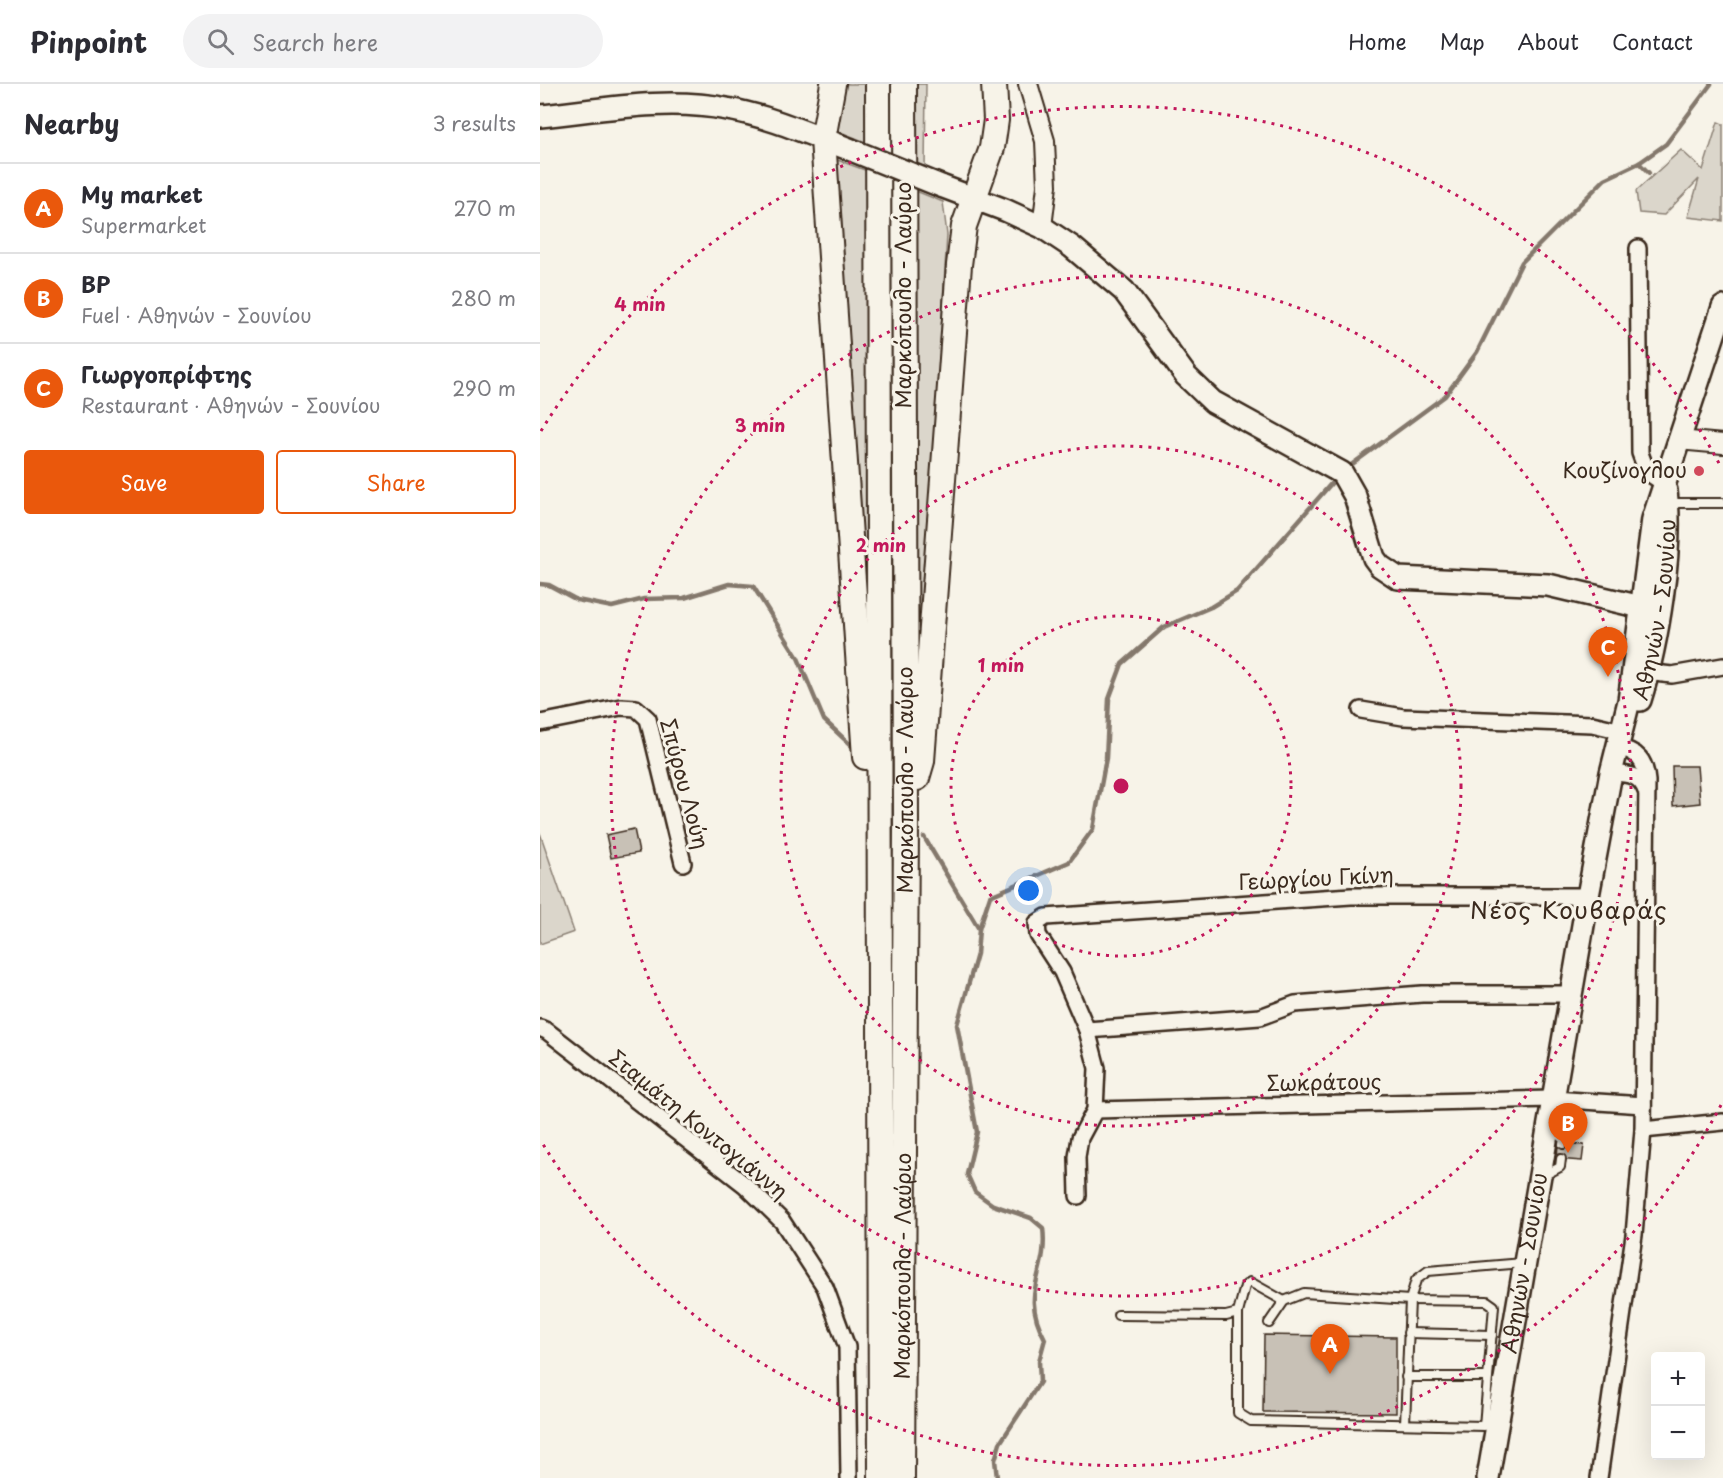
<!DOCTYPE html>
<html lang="en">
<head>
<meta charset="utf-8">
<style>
  :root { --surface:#fff; --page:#f2f2f3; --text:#2b2b33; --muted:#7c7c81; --line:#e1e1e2; --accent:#ea580c }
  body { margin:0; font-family:"Playpen Sans",sans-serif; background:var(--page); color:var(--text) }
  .controls { position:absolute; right:18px; bottom:18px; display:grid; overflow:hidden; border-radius:6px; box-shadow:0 6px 24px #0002 }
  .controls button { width:54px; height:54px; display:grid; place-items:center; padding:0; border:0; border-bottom:2px solid var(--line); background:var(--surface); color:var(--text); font:30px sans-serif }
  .you { position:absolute; left:489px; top:807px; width:21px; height:21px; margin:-15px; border:4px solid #fff; border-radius:50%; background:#1a73e8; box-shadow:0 0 0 9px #1a73e833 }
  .badge { display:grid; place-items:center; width:39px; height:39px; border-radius:50%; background:var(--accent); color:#fff; font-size:20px; font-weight:700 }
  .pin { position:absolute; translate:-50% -50px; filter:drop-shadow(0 2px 3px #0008) }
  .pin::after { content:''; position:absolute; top:32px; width:21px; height:18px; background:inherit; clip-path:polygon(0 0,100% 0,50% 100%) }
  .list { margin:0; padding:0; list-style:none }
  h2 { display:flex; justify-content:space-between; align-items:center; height:78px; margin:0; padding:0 24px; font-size:26px }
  h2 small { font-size:20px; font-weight:400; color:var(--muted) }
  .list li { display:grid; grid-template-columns:39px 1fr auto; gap:18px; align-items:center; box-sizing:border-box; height:90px; padding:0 24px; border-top:2px solid var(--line) }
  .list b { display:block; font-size:22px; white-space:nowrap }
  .list p { margin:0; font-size:20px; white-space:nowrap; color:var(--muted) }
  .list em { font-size:20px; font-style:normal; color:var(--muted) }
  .actions { display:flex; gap:12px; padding:18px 24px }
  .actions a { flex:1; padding:14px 0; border:2px solid var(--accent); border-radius:6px; text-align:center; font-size:21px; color:var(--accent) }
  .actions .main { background:var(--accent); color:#fff }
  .icon { flex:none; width:33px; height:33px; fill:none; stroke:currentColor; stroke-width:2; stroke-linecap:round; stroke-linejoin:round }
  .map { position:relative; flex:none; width:1183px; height:1394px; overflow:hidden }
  header { display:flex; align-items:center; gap:36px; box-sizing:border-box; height:84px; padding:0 30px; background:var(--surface); border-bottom:2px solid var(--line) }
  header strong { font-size:28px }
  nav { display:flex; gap:33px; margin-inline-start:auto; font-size:21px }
  .search { width:420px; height:54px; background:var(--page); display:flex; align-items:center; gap:15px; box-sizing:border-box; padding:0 21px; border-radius:33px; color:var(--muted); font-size:22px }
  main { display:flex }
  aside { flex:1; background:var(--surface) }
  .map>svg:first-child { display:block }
</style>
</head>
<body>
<header>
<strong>Pinpoint</strong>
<div class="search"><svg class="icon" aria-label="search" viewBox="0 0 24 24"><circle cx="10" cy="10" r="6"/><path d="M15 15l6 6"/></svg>Search here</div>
<nav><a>Home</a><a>Map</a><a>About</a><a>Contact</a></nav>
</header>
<main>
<aside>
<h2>Nearby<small>3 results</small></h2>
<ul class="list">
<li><span class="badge">A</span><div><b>My market</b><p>Supermarket</p></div><em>270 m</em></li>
<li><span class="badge">B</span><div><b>BP</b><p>Fuel · Αθηνών - Σουνίου</p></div><em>280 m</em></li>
<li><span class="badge">C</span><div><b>Γιωργοπρίφτης</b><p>Restaurant · Αθηνών - Σουνίου</p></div><em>290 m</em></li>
</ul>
<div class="actions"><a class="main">Save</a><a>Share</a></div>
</aside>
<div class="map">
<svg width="1183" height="1394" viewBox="0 0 1183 1394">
  <rect width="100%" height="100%" fill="#f7f3e8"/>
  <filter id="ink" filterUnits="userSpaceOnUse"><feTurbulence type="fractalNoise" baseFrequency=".0167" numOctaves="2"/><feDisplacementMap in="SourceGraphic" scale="12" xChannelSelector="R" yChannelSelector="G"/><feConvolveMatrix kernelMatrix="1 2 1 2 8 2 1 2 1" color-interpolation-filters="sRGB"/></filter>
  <g filter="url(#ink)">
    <g fill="#dbd6cb" stroke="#8b8074" stroke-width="1.5">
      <polygon points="300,0 333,0 333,61 293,45"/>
      <polygon points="377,0 386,0 385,85 376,82"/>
      <polygon points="1178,38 1183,40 1183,137 1148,133 1159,95 1124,131 1099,129 1096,107 1141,66 1163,86"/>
      <polygon points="292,74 333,89 334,631"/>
      <polygon points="376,107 403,118 407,151 376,655"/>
      <polygon points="0,749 34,848 0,860"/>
    </g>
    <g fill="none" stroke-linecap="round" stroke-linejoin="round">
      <g stroke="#84786c" stroke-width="4.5">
        <polyline points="1099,79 1109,89"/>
        <polyline points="807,384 905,312 937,268 982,178 1065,95 1099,79 1126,60 1171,0"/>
        <polyline points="0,500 9,501 37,516 72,523 104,515 144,514 189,500 213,502 258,574 284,636 315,665"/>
        <path d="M384 753 439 845 437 870 417 941 437 1048 427 1090 435 1108 453 1121 491 1134 503 1144C509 1192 478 1205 505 1255L499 1277 500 1298 460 1359 455 1376 457 1394"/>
        <polyline points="439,845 450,812 529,778 553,745 566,674 569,615 582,580 624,543 671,523 697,507 796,394"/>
      </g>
    </g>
    <g fill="#c8c1b6" stroke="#3b2a1e" stroke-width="1.5">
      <polygon points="1132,682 1157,682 1160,719 1133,722"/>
      <polygon points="94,745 99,769 71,774 66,751"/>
      <polygon points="1018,1059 1044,1061 1042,1077 1017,1075"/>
      <polygon points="724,1251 856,1253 856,1329 723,1328"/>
    </g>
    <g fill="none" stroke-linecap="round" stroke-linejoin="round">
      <defs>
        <g id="service">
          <polyline points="1129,419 1183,419"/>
          <polyline points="1010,1044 1024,1056 1023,1060"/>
          <polyline points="1003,1092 1020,1083 1021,1075"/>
          <polyline points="698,1229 698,1329 711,1337 944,1342 954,1222 947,1217 870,1216 764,1209 744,1217 729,1239"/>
          <polyline points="578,1231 686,1232 698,1229 705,1202 710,1198 744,1217"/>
          <polyline points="868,1249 952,1251"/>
          <polyline points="866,1293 948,1293"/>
          <polyline points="865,1340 870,1216 876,1196 888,1187 983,1179"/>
        </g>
        <g id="minor">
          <polyline points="1098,164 1100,369 1107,388 1125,400"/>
          <polyline points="1097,587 1132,591 1183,582"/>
          <polyline points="821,626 863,633 1052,640 1082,647"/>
          <polyline points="0,639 81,623 96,624 108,635 143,779"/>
          <path d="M1071 689C1088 690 1100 690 1106 707"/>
          <polyline points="0,944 7,947 205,1101 242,1137 285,1203 307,1263 309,1394"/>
          <polyline points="547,946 720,933 755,920 882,910 1031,910"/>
          <polyline points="555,1026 1013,1015 1103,1021"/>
          <polyline points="1103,1046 1183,1038"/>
          <polyline points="538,1112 537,1073 540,1054 555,1026 557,984 547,946 522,888 498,851 497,839 506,833 811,812 1048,812"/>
          <path d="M1059 1394 1094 1151 1103 1046 1107 697C1105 677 1098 666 1077 664"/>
        </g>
        <g id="tertiary">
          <polyline points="488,0 505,57 507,102 502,143"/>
          <polyline points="1138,356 1183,360"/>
        </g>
        <g id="secondary">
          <path d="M0 32C61 26 126 13 187 25 229 32 269 50 309 65"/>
          <polyline points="401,102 465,126 502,143 532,163 584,207 646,292 673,318 802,389 815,412 834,474 840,482 858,494 1008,501 1118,527"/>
          <path id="s1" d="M1100 616C1117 562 1134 462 1126 407"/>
          <path id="s2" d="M948 1394 1048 812 1071 689 1089 617 1113 435 1183 223"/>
        </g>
        <g id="trunk">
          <polyline points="293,0 283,55 325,673"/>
          <polyline points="338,0 341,1394"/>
          <polyline points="377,694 382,677 419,181 424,142 452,64 456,36 454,0"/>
          <path id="s3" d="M362 1394 366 741 364 0"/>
        </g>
      </defs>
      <use href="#service" stroke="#3b2a1e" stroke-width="12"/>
      <use href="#minor" stroke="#3b2a1e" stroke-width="20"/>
      <use href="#tertiary" stroke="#3b2a1e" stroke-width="22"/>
      <use href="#secondary" stroke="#3b2a1e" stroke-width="26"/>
      <use href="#trunk" stroke="#3b2a1e" stroke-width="28"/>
      <use href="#service" stroke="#f7f3e8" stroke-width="8"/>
      <use href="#minor" stroke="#f7f3e8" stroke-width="15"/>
      <use href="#tertiary" stroke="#f7f3e8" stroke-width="18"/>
      <use href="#secondary" stroke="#f7f3e8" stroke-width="21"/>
      <use href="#trunk" stroke="#f7f3e8" stroke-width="24"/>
      <defs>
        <polyline id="secondary-bridge" points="309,65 401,102"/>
      </defs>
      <use href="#secondary-bridge" stroke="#3b2a1e" stroke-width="26" stroke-linecap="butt"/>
      <use href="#secondary-bridge" stroke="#f7f3e8" stroke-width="21"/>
    </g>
  </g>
  <g fill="none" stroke="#c2185b" stroke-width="3" stroke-dasharray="3 6">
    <circle cx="581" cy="702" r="170"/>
    <circle cx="581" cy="702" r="340"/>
    <circle cx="581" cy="702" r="510"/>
    <path d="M1181 1021A680 680 0 0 1 1 1057M1 347A680 680 0 0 1 1181 383"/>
  </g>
  <circle fill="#d1495b" stroke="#f7f3e8" stroke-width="2" cx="1159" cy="387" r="6"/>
  <g text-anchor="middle" stroke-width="6" stroke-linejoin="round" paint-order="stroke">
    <g font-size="21" fill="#3b2a1e" stroke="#f7f3e8">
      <text transform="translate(364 211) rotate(-90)" y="7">Μαρκόπουλο - Λαύριο</text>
      <text dy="7" stroke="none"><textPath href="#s1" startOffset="92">Αθηνών - Σουνίου</textPath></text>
      <text dy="7" stroke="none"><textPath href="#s3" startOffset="698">Μαρκόπουλο - Λαύριο</textPath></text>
      <text transform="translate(144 700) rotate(75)" y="7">Σπύρου Λούη</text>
      <text transform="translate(776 795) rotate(-3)" y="7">Γεωργίου Γκίνη</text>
      <text transform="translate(784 999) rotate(-1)" y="7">Σωκράτους</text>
      <text transform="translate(158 1041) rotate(39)" y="7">Σταμάτη Κοντογιάννη</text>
      <text dy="7" stroke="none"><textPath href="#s2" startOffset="218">Αθηνών - Σουνίου</textPath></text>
      <text dy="7" stroke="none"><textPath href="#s3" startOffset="212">Μαρκόπουλο - Λαύριο</textPath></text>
    </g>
    <g font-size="21" fill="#3b2a1e" stroke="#f7f3e8" text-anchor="end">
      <text x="1147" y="394">Κουζίνογλου</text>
    </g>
    <g font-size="24" letter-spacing="1.5" fill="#3b2a1e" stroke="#f7f3e8">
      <text x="1029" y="835">Νέος Κουβαράς</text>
    </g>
  </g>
  <circle cx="581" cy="702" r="9" fill="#c2185b" stroke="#f7f3e8" stroke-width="3"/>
  <g font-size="18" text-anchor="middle" font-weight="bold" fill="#c2185b" stroke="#f7f3e8" stroke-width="6" stroke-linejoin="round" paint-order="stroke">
    <text x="100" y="227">4 min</text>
    <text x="220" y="348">3 min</text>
    <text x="341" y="468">2 min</text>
    <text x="461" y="588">1 min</text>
  </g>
</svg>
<div class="controls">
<button>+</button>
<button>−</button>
</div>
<div class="you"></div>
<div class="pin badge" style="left:790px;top:1290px">A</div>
<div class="pin badge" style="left:1028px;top:1069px">B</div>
<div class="pin badge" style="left:1068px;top:593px">C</div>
</div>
</main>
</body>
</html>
